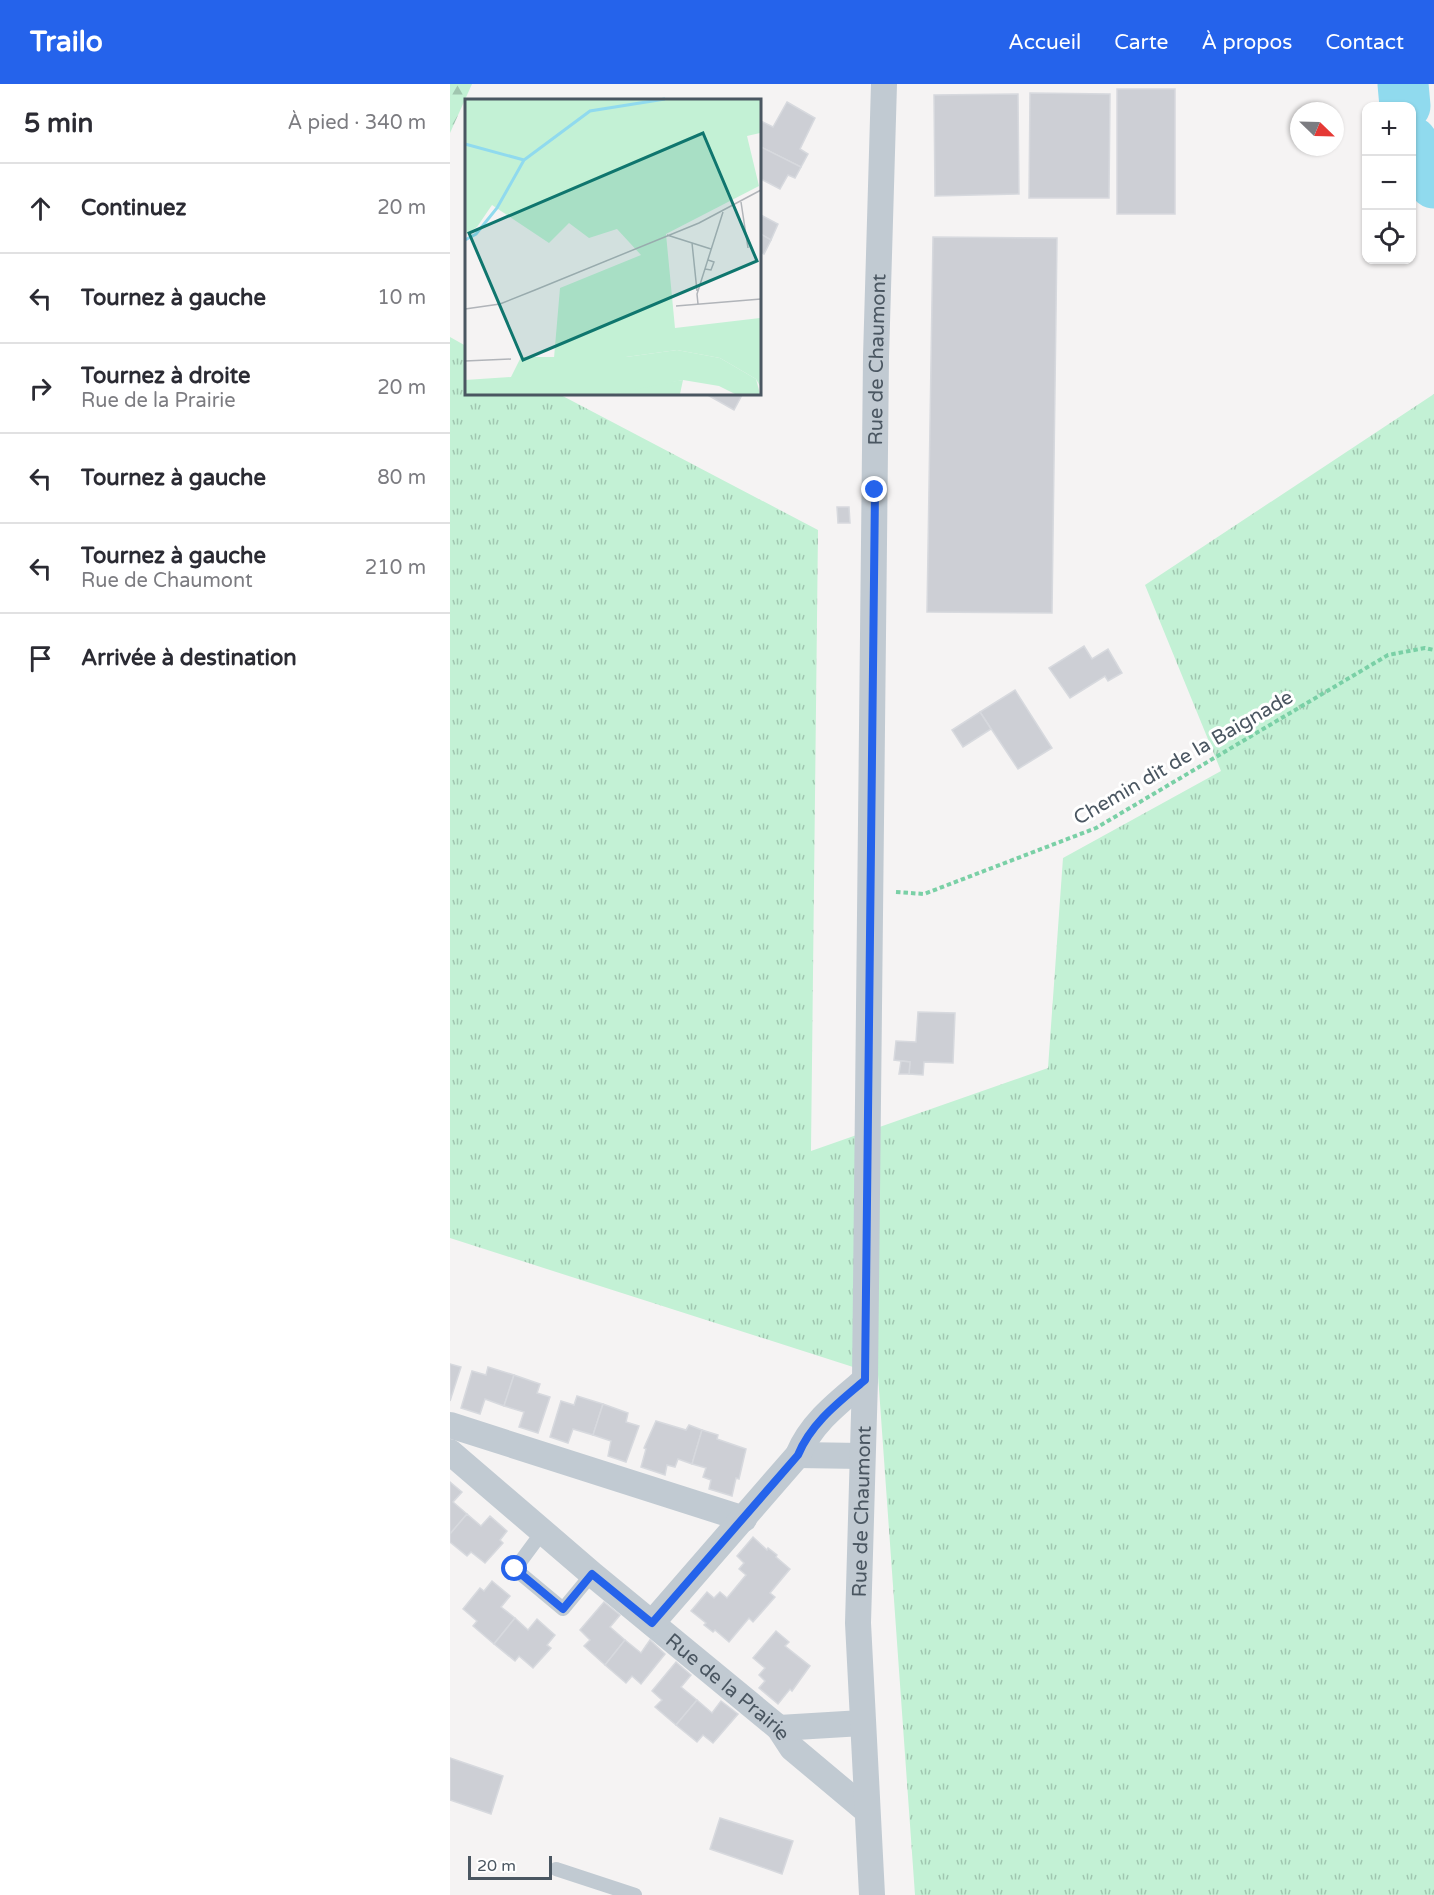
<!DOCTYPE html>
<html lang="fr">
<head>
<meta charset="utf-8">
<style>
  :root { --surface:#fff; --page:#f2f2f3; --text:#2b2b33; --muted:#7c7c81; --line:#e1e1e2; --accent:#2563eb }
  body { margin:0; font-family:"Varela Round",sans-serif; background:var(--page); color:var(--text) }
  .controls { position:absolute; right:18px; top:18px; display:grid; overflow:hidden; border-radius:12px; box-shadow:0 2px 4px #0004 }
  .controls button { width:54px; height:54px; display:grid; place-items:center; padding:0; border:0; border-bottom:2px solid var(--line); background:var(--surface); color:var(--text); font:30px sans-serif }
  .compass { position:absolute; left:840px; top:18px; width:54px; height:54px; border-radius:50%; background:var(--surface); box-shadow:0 2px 4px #0004; rotate:113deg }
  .scale { position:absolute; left:18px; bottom:15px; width:84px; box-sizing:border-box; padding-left:6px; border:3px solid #4a5661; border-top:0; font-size:16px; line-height:21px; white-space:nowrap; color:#4a5661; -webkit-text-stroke:4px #fff; paint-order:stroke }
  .stop { position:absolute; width:18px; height:18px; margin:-14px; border:4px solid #2563eb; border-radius:50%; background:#fff }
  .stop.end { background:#2563eb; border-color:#fff; box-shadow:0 2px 6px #0008 }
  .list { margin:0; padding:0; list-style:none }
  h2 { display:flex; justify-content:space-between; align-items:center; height:78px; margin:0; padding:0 24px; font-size:26px }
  h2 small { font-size:20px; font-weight:400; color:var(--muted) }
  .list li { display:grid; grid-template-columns:39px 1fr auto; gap:18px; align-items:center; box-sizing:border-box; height:90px; padding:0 24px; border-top:2px solid var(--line) }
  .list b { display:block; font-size:22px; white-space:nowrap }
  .list p { margin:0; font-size:20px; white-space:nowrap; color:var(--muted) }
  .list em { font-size:20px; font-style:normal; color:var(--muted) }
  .icon { flex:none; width:33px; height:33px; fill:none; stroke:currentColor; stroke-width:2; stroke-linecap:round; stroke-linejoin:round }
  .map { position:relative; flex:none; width:984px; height:1811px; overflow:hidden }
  header { display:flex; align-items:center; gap:36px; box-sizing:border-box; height:84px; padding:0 30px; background:var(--accent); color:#fff }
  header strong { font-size:28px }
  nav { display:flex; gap:33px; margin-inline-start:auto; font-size:21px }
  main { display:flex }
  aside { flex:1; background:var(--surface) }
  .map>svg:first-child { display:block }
</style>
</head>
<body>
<header>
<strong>Trailo</strong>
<nav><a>Accueil</a><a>Carte</a><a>À propos</a><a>Contact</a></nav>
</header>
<main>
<aside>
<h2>5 min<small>À pied · 340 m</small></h2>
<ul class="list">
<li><svg class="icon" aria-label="ahead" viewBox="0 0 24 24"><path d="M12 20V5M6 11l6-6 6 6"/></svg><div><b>Continuez</b></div><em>20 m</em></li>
<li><svg class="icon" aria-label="left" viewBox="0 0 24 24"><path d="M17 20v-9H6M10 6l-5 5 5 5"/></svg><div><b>Tournez à gauche</b></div><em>10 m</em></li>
<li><svg class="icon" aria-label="right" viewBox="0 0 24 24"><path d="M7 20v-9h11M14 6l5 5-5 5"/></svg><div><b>Tournez à droite</b><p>Rue de la Prairie</p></div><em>20 m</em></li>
<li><svg class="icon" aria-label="left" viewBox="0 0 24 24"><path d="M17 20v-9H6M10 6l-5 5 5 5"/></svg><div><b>Tournez à gauche</b></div><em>80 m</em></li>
<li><svg class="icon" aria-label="left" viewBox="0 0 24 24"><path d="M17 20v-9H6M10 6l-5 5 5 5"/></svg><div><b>Tournez à gauche</b><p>Rue de Chaumont</p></div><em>210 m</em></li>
<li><svg class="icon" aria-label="arrive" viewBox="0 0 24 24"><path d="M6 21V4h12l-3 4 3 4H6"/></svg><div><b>Arrivée à destination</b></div></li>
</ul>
</aside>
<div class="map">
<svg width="984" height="1811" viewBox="0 0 984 1811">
  <defs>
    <pattern id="grass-tufts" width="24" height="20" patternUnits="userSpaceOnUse" patternTransform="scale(1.5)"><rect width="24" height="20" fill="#c3f1d5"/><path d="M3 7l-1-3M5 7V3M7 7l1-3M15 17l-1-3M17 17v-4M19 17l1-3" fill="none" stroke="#a0c6b0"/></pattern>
    <pattern id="forest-firs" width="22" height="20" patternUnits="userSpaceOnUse" patternTransform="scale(1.5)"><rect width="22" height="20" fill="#c3f1d5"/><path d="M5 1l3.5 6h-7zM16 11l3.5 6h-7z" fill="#a0c6b0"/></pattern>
  </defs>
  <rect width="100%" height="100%" fill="#f5f3f3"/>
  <polygon fill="url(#grass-tufts)" points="0,253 16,262 16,309 107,309 368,446 361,1067 598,984 613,774 771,687 695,501 984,310 984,1811 465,1811 428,1291 0,1154"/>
  <polygon fill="url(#forest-firs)" points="0,0 22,0 0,49"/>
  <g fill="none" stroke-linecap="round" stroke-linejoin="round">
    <g stroke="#90daee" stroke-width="51">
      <polyline points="953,0 955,22"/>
      <polyline points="962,58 984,99"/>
    </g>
  </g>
  <g fill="#cdcfd5" stroke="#d7d9de" stroke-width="1.5">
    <rect x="667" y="5" width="58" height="125"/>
    <polygon points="580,9 660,10 659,114 579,114"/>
    <polygon points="568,10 569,110 485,112 484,11"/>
    <polygon points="337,18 365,34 350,65 358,70 351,83 309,62 309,36 323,43"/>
    <polygon points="309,62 351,83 345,94 338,91 330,105 309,94"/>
    <polygon points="309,130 328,140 321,156 309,149"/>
    <polygon points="309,149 321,156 314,170 309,168"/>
    <polygon points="483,153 607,154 602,529 477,528"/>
    <polygon points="254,309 293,309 284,326"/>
    <polygon points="387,423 399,423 400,439 388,439"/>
    <polygon points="634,562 642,575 658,565 672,589 658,597 655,592 620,614 599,584"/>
    <polygon points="565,606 602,664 568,685 530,628"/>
    <polygon points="530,628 541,645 513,663 502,646"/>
    <polygon points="468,928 505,929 503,979 474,978 473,991 459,990 460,978 444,976 446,957 466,958"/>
    <polygon points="451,977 460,978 459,990 449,990"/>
    <polygon points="0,1280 11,1283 0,1317"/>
    <polygon points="38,1283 64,1291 54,1322 35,1315 30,1330 11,1324 22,1287 36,1291"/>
    <polygon points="64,1291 90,1300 87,1309 100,1313 88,1349 69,1343 74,1328 54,1322"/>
    <polygon points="127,1312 153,1320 143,1351 123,1345 118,1359 100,1353 111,1317 124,1321"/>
    <polygon points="153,1320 178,1329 176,1338 189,1342 176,1378 158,1372 161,1357 143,1351"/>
    <polygon points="206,1337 236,1346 239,1341 252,1346 242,1380 228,1375 225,1383 217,1381 215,1391 191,1383 196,1365 194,1364"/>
    <polygon points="252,1346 268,1351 267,1355 296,1365 289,1395 286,1394 282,1412 259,1405 261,1396 253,1393 256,1384 242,1380"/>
    <polygon points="0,1398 12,1408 3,1418 17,1430 0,1450"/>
    <polygon points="17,1430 31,1442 40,1432 57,1447 50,1456 53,1459 35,1479 21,1468 17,1472 0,1458 0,1450"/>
    <polygon points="303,1453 317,1466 318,1464 327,1471 326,1473 340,1485 320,1509 325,1513 303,1538 299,1534 279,1558 265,1546 263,1548 254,1541 256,1539 241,1527 257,1508 264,1514 270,1508 277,1514 296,1491 289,1485 294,1479 287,1472"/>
    <polygon points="42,1497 60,1512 51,1523 65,1534 44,1560 23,1542 27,1537 13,1525 30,1504 34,1507"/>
    <polygon points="154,1518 170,1531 160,1543 175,1556 155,1581 134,1562 140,1556 130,1546"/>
    <polygon points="65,1534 78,1546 87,1535 105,1551 97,1561 101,1564 83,1584 69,1572 65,1577 44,1560"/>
    <polygon points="326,1547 339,1558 335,1562 360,1582 342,1607 340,1605 328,1620 309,1604 315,1597 309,1591 315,1584 303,1574"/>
    <polygon points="175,1556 191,1569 200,1556 215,1570 191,1600 182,1592 176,1599 155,1581"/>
    <polygon points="226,1578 241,1591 231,1603 247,1616 226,1641 205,1623 212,1616 202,1607"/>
    <polygon points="247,1616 262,1629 271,1617 288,1630 263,1659 253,1651 247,1658 226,1641"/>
    <polygon points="0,1674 53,1692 41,1730 0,1716"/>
    <polygon points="270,1734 343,1757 332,1790 260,1765"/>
  </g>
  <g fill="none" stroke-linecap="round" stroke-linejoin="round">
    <polyline stroke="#7ad0a6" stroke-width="4" stroke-dasharray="4.5 3" stroke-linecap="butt" points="446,808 474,810 646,744 938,571 975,564 984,566"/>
    <g stroke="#c1cad2" stroke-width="14">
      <polyline points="93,1447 65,1485 113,1525 142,1490"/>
      <polyline points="106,1785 185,1811"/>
    </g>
    <g stroke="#c1cad2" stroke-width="26">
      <polyline points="0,1341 294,1435"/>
      <path id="s1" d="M0 1368 142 1490 329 1644 342 1664 416 1726"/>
      <polyline points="348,1371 411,1372"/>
      <path d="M202 1539 348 1371C361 1339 389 1318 415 1296"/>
      <polyline points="329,1644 412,1639"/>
      <path id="s2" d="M422 1811 408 1539 415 1296 426 273 434 0"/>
    </g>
  </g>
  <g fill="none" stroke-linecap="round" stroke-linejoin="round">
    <path stroke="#2563eb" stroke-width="8" d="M65 1485 113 1525 142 1490 202 1539 348 1371C361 1339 389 1318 415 1296L425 406"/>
  </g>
  <g text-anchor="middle" stroke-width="6" stroke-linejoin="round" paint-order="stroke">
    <g font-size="20" fill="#4a5661" stroke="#fff">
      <text dy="7" stroke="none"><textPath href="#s2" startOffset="1536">Rue de Chaumont</textPath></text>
      <text transform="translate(733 673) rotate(-30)" y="7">Chemin dit de la Baignade</text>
      <text dy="7" stroke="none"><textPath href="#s2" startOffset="384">Rue de Chaumont</textPath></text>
      <text dy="7" stroke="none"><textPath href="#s1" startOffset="364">Rue de la Prairie</textPath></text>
    </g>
  </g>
  <g transform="translate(15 15)">
    <rect width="296" height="296" fill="#f5f3f3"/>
    <path d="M0 0H295V34L282 37 294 87 201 135 210 229 295 219V287L291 280 255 259 212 251 161 258 89 259 95 189 176 156 152 130 124 139 104 124 84 144 27 106 12 128 0 136ZM218 281 215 295H149L177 287Z" fill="#c3f1d5"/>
    <path d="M212 251 255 259 291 280 295 295H270L254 287 218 281 149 295H0V281L46 278 56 258H161Z" fill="#c3f1d5"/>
    <path fill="none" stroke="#90daee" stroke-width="3" d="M0 45 59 61M0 141 11 135 32 109 59 61 125 12 200 0"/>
    <path fill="none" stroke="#b1b4b9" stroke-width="1.5" d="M276 103 283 149M202 136 246 150M227 144 232 192M240 170 246 171 249 163 243 161M233 205 232 195 258 113M211 207 296 200M0 210 35 205 70 191 234 124 296 91M0 262 46 260"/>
    <path fill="#0f766e" fill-opacity="0.15" stroke="#0f766e" stroke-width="3" d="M238 34 292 162 58 261 4 134Z"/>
    <rect width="296" height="296" fill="none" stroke="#4a5661" stroke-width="3"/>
  </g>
</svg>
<div class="controls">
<button>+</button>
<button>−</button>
<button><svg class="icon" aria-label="locate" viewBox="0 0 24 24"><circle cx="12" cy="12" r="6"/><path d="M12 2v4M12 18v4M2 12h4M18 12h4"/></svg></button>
</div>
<svg class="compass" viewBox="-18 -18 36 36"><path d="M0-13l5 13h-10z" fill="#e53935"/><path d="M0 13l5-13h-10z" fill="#7c7c81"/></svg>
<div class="scale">20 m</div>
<div class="stop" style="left:65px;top:1485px"></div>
<div class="stop end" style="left:425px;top:406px"></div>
</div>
</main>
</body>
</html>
